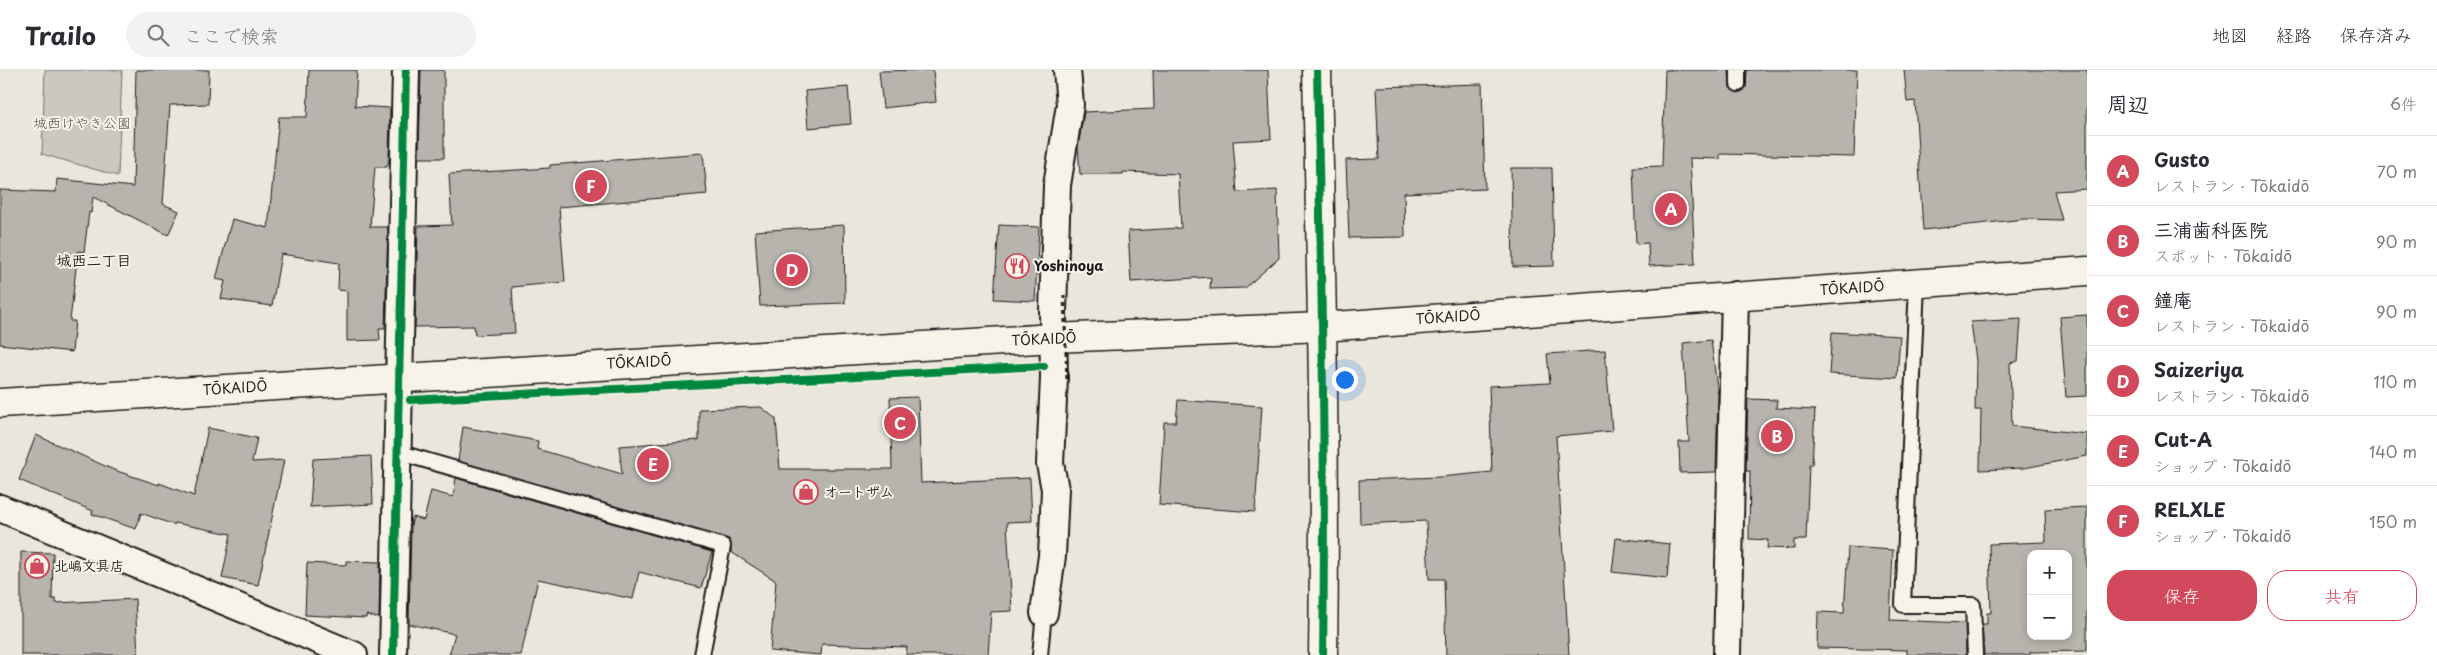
<!DOCTYPE html>
<html lang="ja">
<head>
<meta charset="utf-8">
<style>
  :root { --surface:#fff; --page:#f2f2f3; --text:#2b2b33; --muted:#7c7c81; --line:#e1e1e2; --accent:#d1495b }
  body { margin:0; font-family:"Playpen Sans","Klee One",sans-serif; background:var(--page); color:var(--text) }
  .controls { position:absolute; right:15px; bottom:15px; display:grid; overflow:hidden; border-radius:10px; box-shadow:0 2px 8px #0003 }
  .controls button { width:45px; height:45px; display:grid; place-items:center; padding:0; border:0; border-bottom:1px solid var(--line); background:var(--surface); color:var(--text); font:25px sans-serif }
  .you { position:absolute; left:1344px; top:309px; width:18px; height:18px; margin:-12px; border:4px solid #fff; border-radius:50%; background:#1a73e8; box-shadow:0 0 0 8px #1a73e833 }
  .badge { display:grid; place-items:center; width:32px; height:32px; border-radius:50%; background:var(--accent); color:#fff; font-size:16px; font-weight:700 }
  .pin { position:absolute; translate:-50% -50%; border:2px solid #fff; box-shadow:0 1px 5px #0006 }
  .list { margin:0; padding:0; list-style:none }
  h2 { display:flex; justify-content:space-between; align-items:center; height:65px; margin:0; padding:0 20px; font-size:21px }
  h2 small { font-size:16px; font-weight:400; color:var(--muted) }
  .list li { display:grid; grid-template-columns:32px 1fr auto; gap:15px; align-items:center; box-sizing:border-box; height:70px; padding:0 20px; border-top:1px solid var(--line) }
  .list b { display:block; font-size:19px; white-space:nowrap }
  .list p { margin:0; font-size:16px; white-space:nowrap; color:var(--muted) }
  .list em { font-size:16px; font-style:normal; color:var(--muted) }
  .actions { display:flex; gap:10px; padding:15px 20px }
  .actions a { flex:1; padding:11px 0; border:1px solid var(--accent); border-radius:20px; text-align:center; font-size:18px; color:var(--accent) }
  .actions .main { background:var(--accent); color:#fff }
  .icon { flex:none; width:28px; height:28px; fill:none; stroke:currentColor; stroke-width:2; stroke-linecap:round; stroke-linejoin:round }
  .map { position:relative; flex:none; width:2087px; height:585px; overflow:hidden }
  header { display:flex; align-items:center; gap:30px; box-sizing:border-box; height:70px; padding:0 25px; background:var(--surface); border-bottom:1px solid var(--line) }
  header strong { font-size:24px }
  nav { display:flex; gap:28px; margin-inline-start:auto; font-size:18px }
  .search { width:350px; height:45px; background:var(--page); display:flex; align-items:center; gap:12px; box-sizing:border-box; padding:0 18px; border-radius:28px; color:var(--muted); font-size:19px }
  main { display:flex }
  aside { flex:1; background:var(--surface) }
  .map>svg:first-child { display:block }
</style>
</head>
<body>
<header>
<strong>Trailo</strong>
<div class="search"><svg class="icon" aria-label="search" viewBox="0 0 24 24"><circle cx="10" cy="10" r="6"/><path d="M15 15l6 6"/></svg>ここで検索</div>
<nav><a>地図</a><a>経路</a><a>保存済み</a></nav>
</header>
<main>
<div class="map">
<svg width="2087" height="585" viewBox="0 0 2087 585">
  <rect width="100%" height="100%" fill="#eae6dc"/>
  <filter id="ink" filterUnits="userSpaceOnUse"><feTurbulence type="fractalNoise" baseFrequency=".02" numOctaves="2"/><feDisplacementMap in="SourceGraphic" scale="10" xChannelSelector="R" yChannelSelector="G"/><feConvolveMatrix kernelMatrix="1 2 1 2 8 2 1 2 1" color-interpolation-filters="sRGB"/></filter>
  <g filter="url(#ink)">
    <polygon fill="#ccc8c0" stroke="#74726e" points="45,0 122,0 118,106 42,84"/>
    <g fill="#b6b4ac" stroke="#1c1c1c" fill-rule="evenodd">
      <polygon points="136,0 209,0 208,34 170,35 163,134 179,141 168,165 93,127 91,143 89,142 84,182 78,181 70,251 75,251 72,282 0,274 0,120 56,122 57,109 133,117"/>
      <polygon points="309,0 357,0 355,36 390,38 389,89 387,97 375,97 370,157 388,157 385,258 379,258 380,270 347,271 347,221 338,220 339,193 281,184 272,236 221,229 225,211 216,209 232,149 268,158 279,47 307,47"/>
      <polygon points="421,0 444,0 444,88 419,88"/>
      <polygon points="933,0 936,32 883,38 879,1"/>
      <polygon points="1153,0 1268,0 1271,69 1233,71 1237,122 1277,120 1279,188 1245,218 1210,219 1211,207 1131,212 1128,161 1181,158 1178,104 1123,102 1123,104 1080,104 1078,77 1084,42 1154,39"/>
      <polygon points="1665,0 1729,0 1730,18 1738,23 1746,18 1747,0 1857,0 1854,87 1720,84 1720,89 1690,88 1695,194 1649,196 1648,173 1636,174 1633,97 1662,96"/>
      <polygon points="1904,0 2087,0 2087,119 2054,121 2062,150 2024,149 1923,160 1915,31 1907,32"/>
      <polygon points="1482,14 1485,119 1404,123 1405,167 1349,168 1346,90 1379,89 1376,17"/>
      <polygon points="848,17 851,54 808,58 805,21"/>
      <polygon points="703,83 707,124 559,137 565,212 512,217 515,263 475,265 474,256 415,257 418,156 452,155 449,104 550,98 550,95"/>
      <polygon points="1511,98 1552,98 1554,196 1513,197"/>
      <polygon points="844,155 845,233 760,236 755,161"/>
      <polygon points="999,155 1039,157 1035,231 994,229"/>
      <polygon points="2087,245 2087,326 2066,327 2060,247"/>
      <polygon points="2021,249 2018,291 2010,293 2012,356 2087,364 2087,386 2024,398 1980,400 1981,340 1975,340 1976,291 1971,252"/>
      <polygon points="1832,262 1900,266 1897,308 1829,304"/>
      <polygon points="1711,270 1718,325 1716,402 1680,403 1679,372 1689,372 1683,273"/>
      <polygon points="1605,280 1612,361 1556,366 1569,585 1446,585 1444,509 1429,509 1426,451 1360,454 1359,410 1440,407 1492,402 1489,316 1550,313 1547,284"/>
      <polygon points="918,327 921,413 1030,408 1032,451 1007,452 1012,541 991,542 988,585 906,585 907,577 822,574 821,585 770,581 776,511 731,482 731,474 729,469 458,391 463,357 538,371 537,379 622,404 619,376 699,370 699,339 761,337 776,349 780,399 892,399 890,328"/>
      <polygon points="1748,329 1777,330 1776,338 1815,340 1812,395 1809,395 1806,470 1794,470 1794,479 1767,478 1768,470 1749,469 1750,401 1746,401"/>
      <polygon points="1178,330 1262,336 1255,442 1159,435 1164,352 1176,352"/>
      <polygon points="208,358 257,368 252,392 284,390 258,515 222,508 231,464 175,453 174,455 141,443 136,459 92,444 93,441 19,410 36,365 114,400 159,415 159,413 194,426"/>
      <polygon points="371,386 373,434 310,437 313,389"/>
      <polygon points="456,408 712,482 701,518 639,502 633,529 538,509 521,585 449,585 455,564 409,554 411,455 413,447 424,450 431,421 453,427"/>
      <path d="M2087 437V581L2030 582V585H1984L1982 554H1987V543H1991L1989 474 2046 472 2045 439ZM2031 484H2068V566H2031Z"/>
      <polygon points="1616,468 1670,474 1667,508 1612,502"/>
      <polygon points="1848,477 1893,480 1890,550 1965,553 1966,585 1907,585 1907,580 1817,578 1818,542 1844,543"/>
      <polygon points="21,482 53,483 52,529 56,529 56,533 135,529 138,585 21,585"/>
      <polygon points="346,491 380,492 379,548 366,545 366,548 305,545 307,493 346,495"/>
    </g>
    <g fill="none" stroke-linecap="round" stroke-linejoin="round">
      <defs>
        <g id="service">
          <polyline points="1738,0 1738,14"/>
          <polyline points="1917,214 1903,535 1973,535 1975,585"/>
          <polyline points="397,382 723,476 702,585"/>
          <polyline points="1040,585 1044,543"/>
        </g>
        <g id="minor">
          <polyline points="0,438 354,585"/>
          <polyline points="1044,543 1052,486 1055,419 1050,394 1054,308 1053,241 1057,115 1070,35 1067,0"/>
          <polyline points="393,585 406,0"/>
          <polyline points="1727,585 1735,225"/>
        </g>
        <path id="tertiary" d="M1317 0C1321 195 1326 390 1323 585"/>
        <polyline id="secondary" points="0,333 1053,268 1322,257 2087,201"/>
      </defs>
      <use href="#service" stroke="#1c1c1c" stroke-width="18"/>
      <use href="#minor" stroke="#1c1c1c" stroke-width="30"/>
      <use href="#tertiary" stroke="#1c1c1c" stroke-width="31"/>
      <use href="#secondary" stroke="#1c1c1c" stroke-width="31"/>
      <use href="#service" stroke="#f7f3e8" stroke-width="14"/>
      <use href="#minor" stroke="#f7f3e8" stroke-width="26"/>
      <use href="#tertiary" stroke="#f7f3e8" stroke-width="28"/>
      <use href="#secondary" stroke="#f7f3e8" stroke-width="28"/>
      <polyline stroke="#1c1c1c" stroke-width="3" stroke-dasharray="4 4" stroke-linecap="butt" points="1064,225 1067,311"/>
      <defs>
        <g id="cycleway">
          <path d="M1317 0C1321 195 1326 390 1323 585"/>
          <polyline points="410,330 1044,296"/>
          <polyline points="393,585 406,0"/>
        </g>
      </defs>
      <use href="#cycleway" stroke="#f7f3e8" stroke-width="11"/>
      <use href="#cycleway" stroke="#00873e" stroke-width="8"/>
    </g>
  </g>
  <defs>
    <symbol id="restaurant-ring" viewBox="-11 -11 22 22"><circle r="9.5" fill="#f7f3e8" stroke="#d1495b" stroke-width="1.5"/><path d="M-5-6h1v4h1v-4h1v4h1v-4h1v5L-1.5 .5V6h-2V.5L-5-1ZM5-6V6H3V1.5H1.5Q1.5-4 5-6Z" fill="#d1495b"/></symbol>
    <symbol id="shop-ring" viewBox="-11 -11 22 22"><circle r="9.5" fill="#f7f3e8" stroke="#d1495b" stroke-width="1.5"/><path d="M-5-2.5h2.3a2.7 3.5 0 0 1 5.4 0H5L5.5 6h-11ZM-1.5-2.5h3a1.5 2.3 0 0 0-3 0Z" fill="#d1495b"/></symbol>
  </defs>
  <g fill-rule="evenodd">
    <use href="#restaurant-ring" x="1003" y="182" width="28" height="28"/>
    <use href="#shop-ring" x="792" y="408" width="28" height="28"/>
    <use href="#shop-ring" x="23" y="482" width="28" height="28"/>
  </g>
  <g text-anchor="middle" stroke-width="4" stroke-linejoin="round" paint-order="stroke">
    <g font-size="14" fill="#51504d" stroke="#f7f3e8">
      <text x="82" y="58">城西けやき公園</text>
    </g>
    <g font-size="14" font-weight="bold" fill="#1c1c1c" stroke="#f7f3e8" text-anchor="start">
      <text x="1034" y="201">Yoshinoya</text>
      <text x="824" y="427">オートザム</text>
      <text x="54" y="501">北嶋文具店</text>
    </g>
    <g font-size="14" fill="#1c1c1c" stroke="#f7f3e8">
      <text transform="translate(1852 218) rotate(-4)" y="5">TŌKAIDŌ</text>
      <text transform="translate(1448 247) rotate(-4)" y="5">TŌKAIDŌ</text>
      <text transform="translate(1044 269) rotate(-3)" y="5">TŌKAIDŌ</text>
      <text transform="translate(639 292) rotate(-3)" y="5">TŌKAIDŌ</text>
      <text transform="translate(235 318) rotate(-4)" y="5">TŌKAIDŌ</text>
    </g>
    <g font-size="15" font-weight="bold" fill="#1c1c1c" stroke="#f7f3e8">
      <text x="94" y="196">城西二丁目</text>
    </g>
  </g>
</svg>
<div class="controls">
<button>+</button>
<button>−</button>
</div>
<div class="you"></div>
<div class="pin badge" style="left:1671px;top:139px">A</div>
<div class="pin badge" style="left:1777px;top:366px">B</div>
<div class="pin badge" style="left:900px;top:353px">C</div>
<div class="pin badge" style="left:792px;top:200px">D</div>
<div class="pin badge" style="left:653px;top:394px">E</div>
<div class="pin badge" style="left:591px;top:116px">F</div>
</div>
<aside>
<h2>周辺<small>6件</small></h2>
<ul class="list">
<li><span class="badge">A</span><div><b>Gusto</b><p>レストラン · Tōkaidō</p></div><em>70 m</em></li>
<li><span class="badge">B</span><div><b>三浦歯科医院</b><p>スポット · Tōkaidō</p></div><em>90 m</em></li>
<li><span class="badge">C</span><div><b>鐘庵</b><p>レストラン · Tōkaidō</p></div><em>90 m</em></li>
<li><span class="badge">D</span><div><b>Saizeriya</b><p>レストラン · Tōkaidō</p></div><em>110 m</em></li>
<li><span class="badge">E</span><div><b>Cut-A</b><p>ショップ · Tōkaidō</p></div><em>140 m</em></li>
<li><span class="badge">F</span><div><b>RELXLE</b><p>ショップ · Tōkaidō</p></div><em>150 m</em></li>
</ul>
<div class="actions"><a class="main">保存</a><a>共有</a></div>
</aside>
</main>
</body>
</html>
